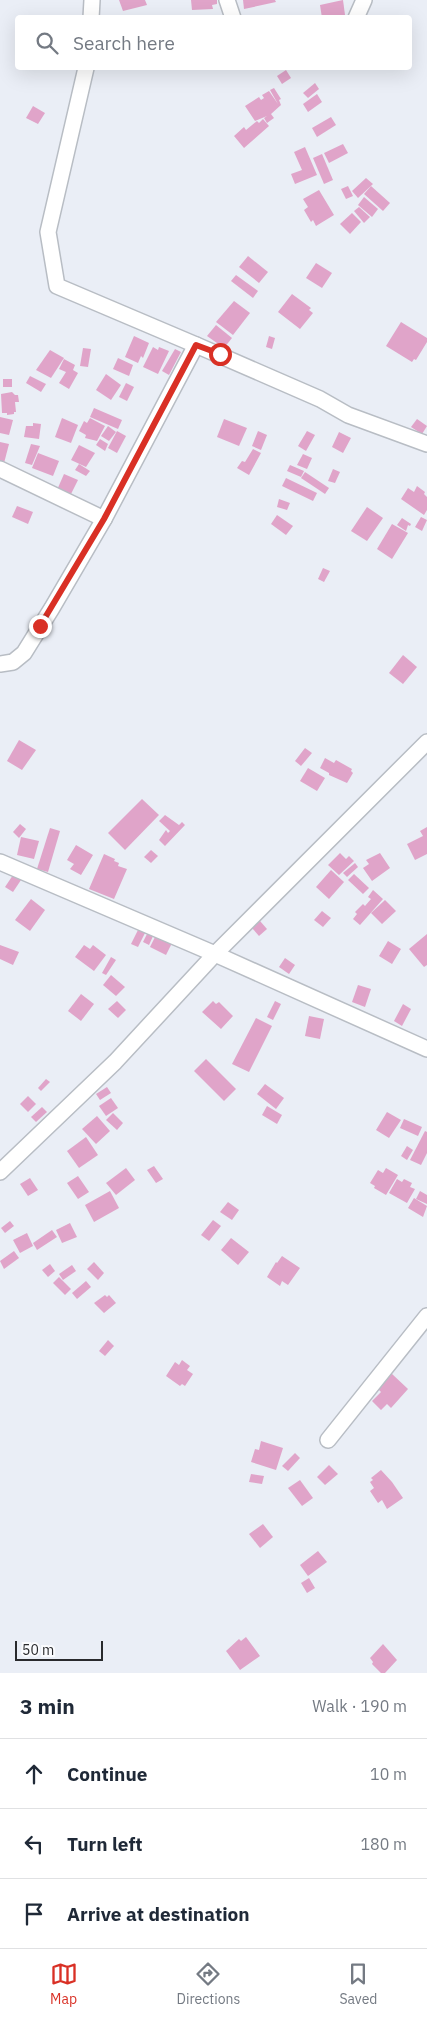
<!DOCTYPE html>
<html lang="en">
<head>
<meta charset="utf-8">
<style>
  :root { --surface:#fff; --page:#f2f2f3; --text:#1f2937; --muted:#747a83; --line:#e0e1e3; --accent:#d93025 }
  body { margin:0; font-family:"IBM Plex Sans",sans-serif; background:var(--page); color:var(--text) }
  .scale { position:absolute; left:15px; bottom:12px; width:88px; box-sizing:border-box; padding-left:5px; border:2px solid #292a2d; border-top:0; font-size:14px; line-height:18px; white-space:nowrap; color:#292a2d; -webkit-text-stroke:4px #fafbfe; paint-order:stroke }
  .stop { position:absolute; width:15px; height:15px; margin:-11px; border:4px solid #d93025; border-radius:50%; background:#fff }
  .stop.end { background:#d93025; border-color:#fff; box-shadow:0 1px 5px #0008 }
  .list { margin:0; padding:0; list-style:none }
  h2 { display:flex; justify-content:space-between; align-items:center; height:65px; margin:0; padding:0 20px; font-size:21px }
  h2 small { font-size:16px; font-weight:400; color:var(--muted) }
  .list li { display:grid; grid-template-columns:32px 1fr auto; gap:15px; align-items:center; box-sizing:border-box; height:70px; padding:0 20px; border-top:1px solid var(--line) }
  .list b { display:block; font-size:19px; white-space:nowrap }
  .list em { font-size:16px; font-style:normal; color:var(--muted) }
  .icon { flex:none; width:28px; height:28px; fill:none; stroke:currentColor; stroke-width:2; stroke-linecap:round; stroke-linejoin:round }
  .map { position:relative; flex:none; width:427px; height:1673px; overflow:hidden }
  .search { position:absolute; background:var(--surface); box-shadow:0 5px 20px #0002; left:15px; right:15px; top:15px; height:55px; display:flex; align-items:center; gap:12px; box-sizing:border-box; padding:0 18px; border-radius:5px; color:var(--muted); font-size:19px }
  .sheet { height:275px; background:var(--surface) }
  nav { display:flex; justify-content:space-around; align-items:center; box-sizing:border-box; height:70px; border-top:1px solid var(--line); background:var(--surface); font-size:14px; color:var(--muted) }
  nav a { display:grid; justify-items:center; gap:2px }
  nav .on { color:var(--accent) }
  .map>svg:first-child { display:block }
</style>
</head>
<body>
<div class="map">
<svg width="427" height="1673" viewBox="0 0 427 1673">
  <rect width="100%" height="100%" fill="#eaeef6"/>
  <g fill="#e0a4c9">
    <polygon points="119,0 145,0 147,5 123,11"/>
    <polygon points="191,0 217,0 217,4 212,5 213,9 192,10"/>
    <polygon points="243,0 275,0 276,2 244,9"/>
    <polygon points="343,0 345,15 344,18 322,18 320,5"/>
    <polygon points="286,70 291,78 282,84 277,76"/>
    <polygon points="315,83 319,89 308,98 303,93"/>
    <polygon points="274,88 281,99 279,100 281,105 271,114 274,118 267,123 264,118 267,116 255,121 245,106 259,97 261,100 264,98 262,95 269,91 278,104 270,90"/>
    <polygon points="317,94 322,102 308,112 303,104"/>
    <polygon points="33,106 45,113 38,124 26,118"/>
    <polygon points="331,117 336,125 317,137 312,128"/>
    <polygon points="263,119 269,126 244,148 234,136 244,127 246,130 257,121 259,123"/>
    <polygon points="343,144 348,153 329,163 324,153"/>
    <polygon points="305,147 317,175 295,184 291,174 302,170 294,152"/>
    <polygon points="322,154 333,180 324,184 313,158"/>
    <polygon points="366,178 373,184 358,198 352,191"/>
    <polygon points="348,186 353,196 346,199 341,189"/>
    <polygon points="371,186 390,203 383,211 364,194"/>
    <polygon points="319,190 334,215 316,226 313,220 311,222 304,210 308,207 303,199"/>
    <polygon points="364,197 378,209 372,217 358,205"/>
    <polygon points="359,207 370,217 364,223 354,211"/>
    <polygon points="352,213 361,222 350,234 340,224"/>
    <polygon points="248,256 268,272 259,283 239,267"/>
    <polygon points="316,263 332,273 322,288 306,278"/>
    <polygon points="236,275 258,291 253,298 231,281"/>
    <polygon points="292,294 311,308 309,310 313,313 300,329 278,312"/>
    <polygon points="234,301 250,313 233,335 216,322"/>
    <polygon points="401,322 427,338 427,342 416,360 414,359 412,362 386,346"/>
    <polygon points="216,325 232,338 224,348 207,336"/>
    <polygon points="134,336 149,343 143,358 141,356 138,363 125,357"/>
    <polygon points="269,336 275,338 272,349 266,347"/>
    <polygon points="153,347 158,350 159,347 169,351 158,374 143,367"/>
    <polygon points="83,348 91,349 88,367 80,366"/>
    <polygon points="175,349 181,352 169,375 162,371"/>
    <polygon points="50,350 64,358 51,378 36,370"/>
    <polygon points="118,358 133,365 129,376 113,369"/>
    <polygon points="64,359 75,365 73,370 78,373 69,389 59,383 66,372 59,369"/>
    <polygon points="106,374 121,385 111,400 96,390"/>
    <polygon points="30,376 46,384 41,392 26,383"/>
    <rect x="3" y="379" width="9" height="8"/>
    <polygon points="126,383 134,387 127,401 119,397"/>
    <polygon points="12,392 15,395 18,395 19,402 15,402 16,412 14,412 14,414 7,415 7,413 2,413 1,394"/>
    <polygon points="94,408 122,420 118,429 90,417"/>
    <polygon points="0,417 13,420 9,435 0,433"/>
    <polygon points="62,418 78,425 71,443 55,437"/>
    <polygon points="90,418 105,426 97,441 85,438 86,435 79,431 84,421 87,423"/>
    <polygon points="224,419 247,428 239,446 217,437"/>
    <polygon points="417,419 427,426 422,434 411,427"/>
    <polygon points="33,423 41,424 39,439 24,437 26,426 33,426"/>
    <polygon points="108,426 116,432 109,441 101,436"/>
    <polygon points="117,431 126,436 117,453 108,448"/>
    <polygon points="258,431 267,435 261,450 252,446"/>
    <polygon points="307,431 315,435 306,451 298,446"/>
    <polygon points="339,432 351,438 343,453 332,447"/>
    <polygon points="100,439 108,444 105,451 96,445"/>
    <polygon points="0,442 9,444 3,467 0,466"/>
    <polygon points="31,444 40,446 32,465 25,463"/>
    <polygon points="79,445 95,453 86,467 71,460"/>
    <polygon points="253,449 261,453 249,475 237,468 242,461 245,462"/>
    <polygon points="38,453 59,461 53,476 32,468"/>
    <polygon points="303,454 312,458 307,469 297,465"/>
    <polygon points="79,464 90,471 86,476 75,470"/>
    <polygon points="290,465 304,471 301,477 287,471"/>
    <polygon points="333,469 340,472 335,483 328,481"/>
    <polygon points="305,472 329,488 325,494 301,478"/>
    <polygon points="64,474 78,480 70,496 57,490"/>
    <polygon points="286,478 317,493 313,501 282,486"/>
    <polygon points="417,486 425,492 424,494 427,497 427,510 424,515 401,499 408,488 414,492"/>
    <polygon points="279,499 290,503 287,510 277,507"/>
    <polygon points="17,506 33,512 28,524 12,517"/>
    <polygon points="367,507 383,518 367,541 351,531"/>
    <polygon points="277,515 293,526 286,535 271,524"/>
    <polygon points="421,517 427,520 422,531 415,527"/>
    <polygon points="402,518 411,524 410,526 408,525 406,531 397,525"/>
    <polygon points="392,524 408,533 392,559 377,549"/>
    <polygon points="323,568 330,571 324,582 318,579"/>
    <polygon points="403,655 417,667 403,684 389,673"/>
    <polygon points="19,740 36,750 22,770 7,761"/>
    <polygon points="305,748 312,753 301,766 295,761"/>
    <polygon points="325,758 334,763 336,760 352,769 351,771 353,773 347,783 329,775 329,773 320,768"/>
    <polygon points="308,768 325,778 317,791 300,781"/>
    <polygon points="142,799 159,815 125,850 108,833"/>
    <polygon points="165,815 179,825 182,822 185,825 165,846 159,840 166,830 168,833 170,831 159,821"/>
    <polygon points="20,824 26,829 19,838 13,832"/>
    <polygon points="427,827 427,854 415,860 407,844 423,836 420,831"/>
    <polygon points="50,828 60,831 48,872 37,869"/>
    <polygon points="21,837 39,841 34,859 17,855"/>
    <polygon points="76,845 93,855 81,875 70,869 74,864 67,860"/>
    <polygon points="151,850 158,856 151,863 144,857"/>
    <polygon points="340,853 346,859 349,856 354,861 339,875 328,865"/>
    <polygon points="380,853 390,868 372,881 363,868 369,864 366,860"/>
    <polygon points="104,854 115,859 114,861 119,863 118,866 127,869 114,899 89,889"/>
    <polygon points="355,863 358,867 347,877 343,873"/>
    <polygon points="331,870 344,882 329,899 316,887"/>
    <polygon points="15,872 23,877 13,892 5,887"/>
    <polygon points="354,874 369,888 363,894 348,880"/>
    <polygon points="373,890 383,899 360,925 353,919 357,914 355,912 363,904 365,906 371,899 368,897"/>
    <polygon points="31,899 45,910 30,931 15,920"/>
    <polygon points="385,900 396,911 382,924 371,913"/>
    <polygon points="322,911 331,918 323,927 314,920"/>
    <polygon points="260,921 267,929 259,936 252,928"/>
    <polygon points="139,928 146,931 138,947 131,944"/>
    <polygon points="148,932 154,934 149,945 143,942"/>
    <polygon points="427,934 427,965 424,967 409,949"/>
    <polygon points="156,935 174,939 166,955 150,947"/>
    <polygon points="388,941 401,949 392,964 379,956"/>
    <polygon points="0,945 19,952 13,965 0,959"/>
    <polygon points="84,945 90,949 93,945 106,955 94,971 75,957"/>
    <polygon points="111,957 116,960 106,975 102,973"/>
    <polygon points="285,958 295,965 289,974 279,967"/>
    <polygon points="111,975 125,987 116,996 103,985"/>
    <polygon points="358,985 371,989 365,1007 352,1002"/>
    <polygon points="81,994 94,1004 81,1021 68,1011"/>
    <polygon points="117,1001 126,1010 118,1018 108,1009"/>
    <polygon points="213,1001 216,1004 219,1002 233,1016 221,1029 202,1012"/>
    <polygon points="275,1001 281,1004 273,1020 267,1017"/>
    <polygon points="403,1004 411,1009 402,1026 394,1021"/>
    <polygon points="309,1016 324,1019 320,1039 305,1036"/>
    <polygon points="256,1018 272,1026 249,1072 232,1064"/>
    <polygon points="206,1059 236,1089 224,1101 194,1071"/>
    <polygon points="46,1079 50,1082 41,1091 38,1088"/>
    <polygon points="265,1084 284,1098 276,1109 257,1094"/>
    <polygon points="107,1087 111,1093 100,1100 96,1094"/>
    <polygon points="28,1096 36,1104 28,1112 20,1104"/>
    <polygon points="111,1098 118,1108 106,1116 99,1106"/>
    <polygon points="267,1106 282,1115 277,1124 262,1115"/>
    <polygon points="42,1107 47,1112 36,1122 31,1117"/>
    <polygon points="387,1112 401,1120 389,1138 376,1130"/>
    <polygon points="113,1113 123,1123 117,1130 106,1120"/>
    <polygon points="97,1116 110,1131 96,1144 82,1129"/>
    <polygon points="404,1119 422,1127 418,1136 400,1128"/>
    <polygon points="425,1131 427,1132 427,1153 421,1165 410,1160"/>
    <polygon points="86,1137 98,1155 79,1168 67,1151"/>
    <polygon points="407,1146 413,1150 407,1160 401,1156"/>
    <polygon points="154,1166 163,1179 156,1183 147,1170"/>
    <polygon points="126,1168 135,1180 116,1195 106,1183"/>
    <polygon points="386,1168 398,1175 386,1195 374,1188 375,1186 370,1183 378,1170 383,1173"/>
    <polygon points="78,1176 89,1192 78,1199 67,1183"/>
    <polygon points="30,1178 38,1190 28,1196 20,1184"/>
    <polygon points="397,1179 402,1182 404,1179 412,1183 410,1187 415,1189 407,1203 389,1193"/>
    <polygon points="110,1191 119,1208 94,1222 85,1205"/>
    <polygon points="420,1191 427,1195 427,1204 416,1199"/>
    <polygon points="414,1198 427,1206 423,1217 408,1208"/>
    <polygon points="228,1202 239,1210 232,1220 220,1212"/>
    <polygon points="213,1220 221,1226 209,1241 201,1235"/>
    <polygon points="10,1221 14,1226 5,1233 1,1228"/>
    <polygon points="70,1223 77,1237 62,1243 56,1230"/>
    <polygon points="52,1230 57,1237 37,1250 33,1243"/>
    <polygon points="27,1233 33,1246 20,1253 13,1240"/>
    <polygon points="231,1238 249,1252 238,1265 221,1250"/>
    <polygon points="14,1251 19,1258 4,1269 0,1261"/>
    <polygon points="282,1256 300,1268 288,1285 282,1281 280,1286 267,1277 276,1262 277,1263"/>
    <polygon points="94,1262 104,1273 98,1280 87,1269"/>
    <polygon points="50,1264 55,1271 48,1277 42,1270"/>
    <polygon points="72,1265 76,1271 63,1280 59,1274"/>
    <polygon points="59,1277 71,1289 65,1295 53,1283"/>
    <polygon points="86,1281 91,1287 77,1299 72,1293"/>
    <polygon points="105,1295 107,1297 109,1295 116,1303 104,1313 94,1303"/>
    <polygon points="108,1340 114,1346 105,1356 99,1351"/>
    <polygon points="182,1360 190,1366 187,1370 193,1374 185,1386 182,1384 180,1386 166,1376 175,1362 179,1365"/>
    <polygon points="391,1373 408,1389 391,1408 387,1404 381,1410 372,1401 381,1392 377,1388"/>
    <polygon points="261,1441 283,1448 276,1470 251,1462 255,1449 259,1450"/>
    <polygon points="295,1453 300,1458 288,1471 282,1466"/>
    <polygon points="329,1465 338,1474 325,1485 317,1477"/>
    <polygon points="381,1470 392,1482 403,1498 387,1509 382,1500 378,1503 370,1491 374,1488 370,1482 373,1480 371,1478"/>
    <polygon points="251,1474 264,1476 262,1484 249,1482"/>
    <polygon points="300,1480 313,1498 302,1506 288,1488"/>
    <polygon points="263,1524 273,1537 260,1548 249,1534"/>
    <polygon points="318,1551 327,1562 308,1576 300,1565"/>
    <polygon points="309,1578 315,1588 307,1593 301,1583"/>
    <polygon points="246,1637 260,1656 240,1670 226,1651 239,1639 241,1641"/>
    <polygon points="383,1644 397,1660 385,1673 381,1673 372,1664 373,1662 370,1658"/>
  </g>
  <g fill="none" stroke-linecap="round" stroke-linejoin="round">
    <defs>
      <g id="minor">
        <polyline points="227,0 233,18"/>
        <polyline points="91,18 92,0"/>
        <polyline points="356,18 364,0"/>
        <polyline points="86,68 48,232 57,286 196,345"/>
        <polyline points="0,469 104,519"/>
        <polyline points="0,664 13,662 24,653 52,608 104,519 196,345 320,399 348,415 427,444"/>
        <polyline points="0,862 215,954 427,1049"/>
        <polyline points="0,1172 115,1062 215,954 427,742"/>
        <polyline points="328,1440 427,1316"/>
      </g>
    </defs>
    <use href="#minor" stroke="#b8bdc4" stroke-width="18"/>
    <use href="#minor" stroke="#fff" stroke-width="15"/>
  </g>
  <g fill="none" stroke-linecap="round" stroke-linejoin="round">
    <polyline stroke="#d93025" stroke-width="6" points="40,626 104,519 196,345 220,354"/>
  </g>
</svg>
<div class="scale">50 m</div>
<div class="stop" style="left:220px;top:354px"></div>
<div class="stop end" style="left:40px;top:626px"></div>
<div class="search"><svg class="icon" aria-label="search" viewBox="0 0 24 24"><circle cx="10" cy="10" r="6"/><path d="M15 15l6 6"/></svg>Search here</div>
</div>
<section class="sheet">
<h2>3 min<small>Walk · 190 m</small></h2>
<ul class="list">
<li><svg class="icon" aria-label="ahead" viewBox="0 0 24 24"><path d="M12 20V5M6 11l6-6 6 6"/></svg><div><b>Continue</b></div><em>10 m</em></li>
<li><svg class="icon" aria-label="left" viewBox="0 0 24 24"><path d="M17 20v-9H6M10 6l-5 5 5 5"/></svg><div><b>Turn left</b></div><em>180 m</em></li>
<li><svg class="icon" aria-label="arrive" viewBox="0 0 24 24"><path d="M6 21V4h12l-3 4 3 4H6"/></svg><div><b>Arrive at destination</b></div></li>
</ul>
</section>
<nav>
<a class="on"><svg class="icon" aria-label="map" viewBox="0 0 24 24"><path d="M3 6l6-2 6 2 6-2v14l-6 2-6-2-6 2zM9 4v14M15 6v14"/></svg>Map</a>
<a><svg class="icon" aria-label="directions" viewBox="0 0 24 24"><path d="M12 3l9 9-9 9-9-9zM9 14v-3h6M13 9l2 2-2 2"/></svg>Directions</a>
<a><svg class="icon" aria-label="saved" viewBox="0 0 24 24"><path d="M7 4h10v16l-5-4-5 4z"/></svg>Saved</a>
</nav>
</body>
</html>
